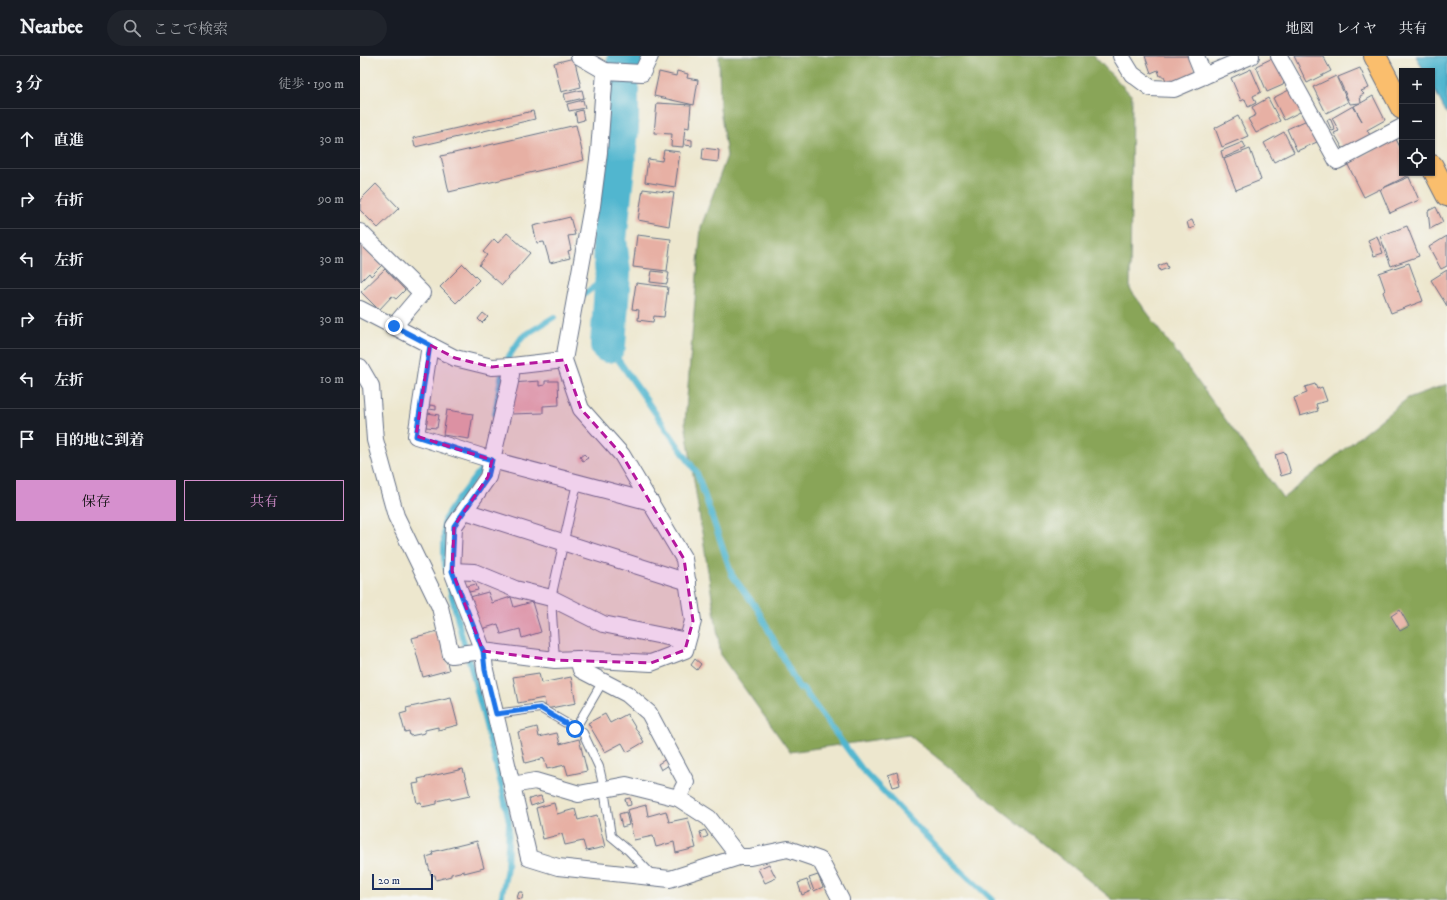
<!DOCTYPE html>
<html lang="ja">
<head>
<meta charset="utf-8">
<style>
  :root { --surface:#171b24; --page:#20242c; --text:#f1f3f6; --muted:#9ea1a6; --line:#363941; --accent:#d690ce }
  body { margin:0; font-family:"IM FELL DW Pica","Noto Serif JP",serif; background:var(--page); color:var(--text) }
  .controls { position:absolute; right:12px; top:12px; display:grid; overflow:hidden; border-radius:0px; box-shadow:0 1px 3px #0004 }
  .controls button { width:36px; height:36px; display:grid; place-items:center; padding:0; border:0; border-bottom:1px solid var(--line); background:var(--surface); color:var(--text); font:20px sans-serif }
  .scale { position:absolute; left:12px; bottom:10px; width:61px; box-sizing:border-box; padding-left:4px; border:2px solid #1b2f5e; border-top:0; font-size:11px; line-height:14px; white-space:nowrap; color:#1b2f5e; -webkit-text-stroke:3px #f6f6f2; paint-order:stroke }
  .stop { position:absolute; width:12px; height:12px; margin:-9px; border:3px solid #1a73e8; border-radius:50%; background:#fff }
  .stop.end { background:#1a73e8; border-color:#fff; box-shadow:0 1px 4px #0008 }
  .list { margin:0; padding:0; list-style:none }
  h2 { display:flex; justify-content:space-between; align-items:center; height:52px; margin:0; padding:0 16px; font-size:17px }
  h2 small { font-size:13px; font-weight:400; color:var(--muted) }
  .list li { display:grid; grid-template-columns:26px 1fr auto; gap:12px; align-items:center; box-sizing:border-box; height:60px; padding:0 16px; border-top:1px solid var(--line) }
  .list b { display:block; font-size:15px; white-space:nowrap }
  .list em { font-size:13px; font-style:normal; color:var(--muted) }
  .actions { display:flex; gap:8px; padding:12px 16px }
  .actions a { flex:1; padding:9px 0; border:1px solid var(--accent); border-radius:0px; text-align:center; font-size:14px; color:var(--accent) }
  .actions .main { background:var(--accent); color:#111 }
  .icon { flex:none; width:22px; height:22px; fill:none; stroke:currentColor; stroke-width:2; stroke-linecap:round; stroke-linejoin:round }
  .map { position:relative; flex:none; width:1087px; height:844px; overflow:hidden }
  header { display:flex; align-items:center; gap:24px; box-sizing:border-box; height:56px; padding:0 20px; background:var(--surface); border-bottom:1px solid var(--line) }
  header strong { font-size:19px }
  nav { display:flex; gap:22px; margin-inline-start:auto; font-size:14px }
  .search { width:280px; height:36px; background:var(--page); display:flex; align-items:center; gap:10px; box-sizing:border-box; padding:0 14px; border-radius:22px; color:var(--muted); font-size:15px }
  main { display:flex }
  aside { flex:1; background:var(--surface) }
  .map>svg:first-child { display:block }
</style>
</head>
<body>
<header>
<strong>Nearbee</strong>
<div class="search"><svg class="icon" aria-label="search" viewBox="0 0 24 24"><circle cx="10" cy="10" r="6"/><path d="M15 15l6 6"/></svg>ここで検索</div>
<nav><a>地図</a><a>レイヤ</a><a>共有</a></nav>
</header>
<main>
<aside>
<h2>3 分<small>徒歩 · 190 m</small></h2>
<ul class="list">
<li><svg class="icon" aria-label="ahead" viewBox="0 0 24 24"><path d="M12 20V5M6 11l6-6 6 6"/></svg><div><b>直進</b></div><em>30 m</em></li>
<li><svg class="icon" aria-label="right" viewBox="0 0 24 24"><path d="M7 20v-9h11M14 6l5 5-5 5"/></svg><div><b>右折</b></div><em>90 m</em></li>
<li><svg class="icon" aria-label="left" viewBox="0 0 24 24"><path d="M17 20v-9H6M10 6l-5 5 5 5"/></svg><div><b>左折</b></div><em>30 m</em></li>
<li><svg class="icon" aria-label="right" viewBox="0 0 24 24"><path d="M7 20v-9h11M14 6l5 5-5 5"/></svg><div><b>右折</b></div><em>30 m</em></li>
<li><svg class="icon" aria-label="left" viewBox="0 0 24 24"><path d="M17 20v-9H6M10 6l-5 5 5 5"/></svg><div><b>左折</b></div><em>10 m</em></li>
<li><svg class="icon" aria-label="arrive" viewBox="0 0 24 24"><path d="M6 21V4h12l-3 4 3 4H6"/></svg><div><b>目的地に到着</b></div></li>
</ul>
<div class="actions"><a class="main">保存</a><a>共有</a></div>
</aside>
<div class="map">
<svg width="1087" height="844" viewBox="0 0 1087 844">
  <rect width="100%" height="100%" fill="#f6f6f2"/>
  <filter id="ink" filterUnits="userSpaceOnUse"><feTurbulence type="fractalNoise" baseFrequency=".025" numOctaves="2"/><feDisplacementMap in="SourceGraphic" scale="8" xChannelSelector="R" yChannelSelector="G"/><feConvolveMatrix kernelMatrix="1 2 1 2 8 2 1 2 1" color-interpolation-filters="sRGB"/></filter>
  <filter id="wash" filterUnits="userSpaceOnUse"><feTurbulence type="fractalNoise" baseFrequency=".012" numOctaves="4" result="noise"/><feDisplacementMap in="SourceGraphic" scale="16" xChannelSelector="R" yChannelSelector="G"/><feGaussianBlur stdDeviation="0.9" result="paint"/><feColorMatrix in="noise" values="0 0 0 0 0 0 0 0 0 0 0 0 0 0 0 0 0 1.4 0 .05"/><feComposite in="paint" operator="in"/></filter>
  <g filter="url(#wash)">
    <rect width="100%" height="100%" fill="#ede7ce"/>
    <polygon fill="#89a558" stroke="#526a5b" points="359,0 734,0 772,40 770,233 923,442 1048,342 1087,328 1087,844 753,844 549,679 430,696 361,600 325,366 341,171 367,100 360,53"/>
    <polygon fill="#51b6cf" stroke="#367296" points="1056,0 1087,0 1087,58 1072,29 1072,15 1064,15"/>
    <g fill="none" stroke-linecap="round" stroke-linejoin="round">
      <g stroke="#51b6cf" stroke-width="6">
        <polyline points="223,239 253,217"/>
        <polyline points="248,289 337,417 372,519 398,554 439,632 443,633 502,713 584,799 633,844"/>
        <polyline points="135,359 141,322 149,300 162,281 194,261"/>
        <polyline points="86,513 84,503 84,464 97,444 123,411 125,405"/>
        <polyline points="89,528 101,577 111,611 141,728 149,766 147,811 141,844"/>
      </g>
      <polyline stroke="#51b6cf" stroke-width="36" points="248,289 253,217 249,184 261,73 261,26 265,4 266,0"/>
    </g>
    <g id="blocks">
      <g fill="#e7b0a4">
        <polygon points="785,0 830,0 836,17 807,27 804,20 800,20 798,14 791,17"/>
        <polygon points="917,0 926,21 923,29 907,36 896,10"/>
        <polygon points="934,0 963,0 971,15 947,27"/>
        <polygon points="214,2 221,31 201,36 194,7"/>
        <polygon points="1000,12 1009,32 1001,35 1004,38 1000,40 1001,47 1013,40 1025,64 1007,74 1011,81 985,96 974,77 979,75 972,62 993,50 1002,65 994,50 1000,47 990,48 978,21"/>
        <polygon points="891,13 901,36 893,40 896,47 888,51 885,43 881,45 871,22"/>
        <polygon points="317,15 328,18 327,22 338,24 334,49 294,40 299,16 316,20"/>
        <polygon points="976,20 988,46 966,57 953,31"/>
        <polygon points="931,33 942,55 924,64 913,42"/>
        <polygon points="222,34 224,42 206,46 204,38"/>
        <polygon points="908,42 920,65 896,77 888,63 896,59 892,51"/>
        <polygon points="223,44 225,52 209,55 207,48"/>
        <polygon points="297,47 331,49 329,72 325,71 323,91 311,90 312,78 294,77"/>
        <polygon points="222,54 224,64 217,66 215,56"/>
        <polygon points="173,55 175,63 55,91 53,82"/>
        <polygon points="878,60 888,80 862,91 855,72"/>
        <polygon points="970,62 975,74 972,75 967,64"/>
        <polygon points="947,64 957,86 937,95 927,73"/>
        <polygon points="216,69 224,104 89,136 81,100"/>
        <polygon points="924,76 934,96 914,106 904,87"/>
        <polygon points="326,83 332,84 332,90 325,89"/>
        <polygon points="1036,83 1042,95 1042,117 1053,117 1021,133 1049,121 1059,144 1030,157 1020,133 1004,141 987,107"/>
        <polygon points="883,86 886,92 863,102 861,95"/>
        <polygon points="343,92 359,94 358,106 342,104"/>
        <polygon points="890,93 901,124 876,134 864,103"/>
        <polygon points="304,94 320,96 315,131 285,126 288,103 302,105"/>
        <polygon points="16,128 39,152 18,172 0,154 0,144"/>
        <polygon points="283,133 314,137 309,170 278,164"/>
        <polygon points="1076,151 1083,166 1070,173 1068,155"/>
        <polygon points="210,161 215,179 208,180 211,194 208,195 210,202 190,207 184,186 177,187 173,170"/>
        <polygon points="832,164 835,171 829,173 827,166"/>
        <polygon points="1047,170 1059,200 1031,210 1020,180"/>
        <polygon points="147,177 170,197 142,229 119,209 127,199 123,196 134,183 138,187"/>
        <polygon points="277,179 311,183 307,215 273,211"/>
        <polygon points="1017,180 1023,197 1014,200 1008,184"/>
        <polygon points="1087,180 1087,210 1081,213 1069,191"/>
        <polygon points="1,189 22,209 11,220 9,217 1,225"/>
        <polygon points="806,207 808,212 800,215 798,210"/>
        <polygon points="1049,207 1063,245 1031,257 1023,236 1025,234 1019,217"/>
        <polygon points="103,208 119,224 96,247 80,231"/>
        <polygon points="25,213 45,234 36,243 32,240 19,254 1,236"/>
        <polygon points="1087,214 1087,250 1071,224"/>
        <polygon points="292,215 309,217 307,228 290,226"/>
        <polygon points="276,227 308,231 304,261 294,260 293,266 278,264 279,254 272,253"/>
        <polygon points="123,257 128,261 122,267 118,263"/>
        <polygon points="179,325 179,330 185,329 185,325 198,325 199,349 183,350 183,357 151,358 150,337 152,327"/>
        <polygon points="955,328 957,333 962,331 967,345 956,348 958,355 940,360 934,342 947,337 945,331"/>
        <polygon points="70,349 76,350 76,354 69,353"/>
        <polygon points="87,354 113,358 109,383 83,379"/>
        <polygon points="68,357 79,359 77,372 66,371"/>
        <polygon points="925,396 931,417 921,420 915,399"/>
        <polygon points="224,398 228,402 223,405 220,401"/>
        <polygon points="116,528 118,534 105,537 104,531"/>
        <polygon points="128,536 132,547 151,541 154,551 172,546 181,576 162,582 160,573 141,578 138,568 119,574 110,541"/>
        <polygon points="1040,554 1049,570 1040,575 1031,560"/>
        <polygon points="78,575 89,614 63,621 52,582"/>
        <polygon points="335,603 341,608 337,614 331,609"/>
        <polygon points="179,617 181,627 211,621 216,647 186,653 184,642 158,647 153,621"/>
        <polygon points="91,642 98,669 78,674 78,671 65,674 65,677 50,680 49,675 45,676 40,658 47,656 46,652"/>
        <polygon points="245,658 250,667 267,658 284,686 267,696 262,687 245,696 228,667"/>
        <polygon points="177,671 179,681 197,677 200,688 219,683 227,715 208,719 205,709 187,713 184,702 165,707 158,676"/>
        <polygon points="306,703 309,709 301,714 298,708"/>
        <polygon points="103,713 110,740 91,744 90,742 77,745 77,748 62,751 61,746 57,747 53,728 59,727 58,723"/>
        <polygon points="537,716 540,729 532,731 528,719"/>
        <polygon points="181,740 183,746 171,750 169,743"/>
        <polygon points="270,742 271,749 267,750 265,743"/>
        <polygon points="194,747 197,758 215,753 218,764 237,759 245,791 226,795 223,785 205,789 202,778 183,783 176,752"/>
        <polygon points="286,749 288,760 306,755 309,766 328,762 336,792 316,797 314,786 296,791 293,780 274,784 267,754"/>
        <polygon points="266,756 269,769 262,771 259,758"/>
        <polygon points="345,774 348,780 342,783 340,776"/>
        <polygon points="117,785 124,812 104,817 104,815 91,818 91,820 76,824 75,819 71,819 66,801 73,799 72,796"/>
        <polygon points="409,808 416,822 405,827 398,813"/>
        <polygon points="458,819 463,831 454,835 449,822"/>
        <polygon points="447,824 451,835 442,839 438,827"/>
        <polygon points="159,836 163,836 162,843 157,842"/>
      </g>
    </g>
  </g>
  <g filter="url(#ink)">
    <use href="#blocks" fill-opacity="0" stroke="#646f85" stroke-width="1"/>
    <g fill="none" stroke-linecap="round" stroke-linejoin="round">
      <defs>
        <g id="service">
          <polyline points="195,604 191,542 217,427"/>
          <polyline points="136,658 180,652 223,677 239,711 244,733 251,780 269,795 293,820"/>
          <polyline points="215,673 243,625"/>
        </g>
        <g id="minor">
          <polyline points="219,0 245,15 282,17 290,0"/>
          <polyline points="761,0 772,18 791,32 814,33 844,20"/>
          <polyline points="836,0 844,20 891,0"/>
          <polyline points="919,0 977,105 1042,71"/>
          <polyline points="0,176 62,237 34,270"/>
          <polyline points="0,253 95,302 132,311 152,310"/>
          <polyline points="70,289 56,380 132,404 291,446"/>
          <polyline points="204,304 152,310 150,326 128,421 94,470 92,515 123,595 125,614 169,802 198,811 310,823 379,801 390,801 428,793 460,804 481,844"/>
          <polyline points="0,311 11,330 15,384 36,460 80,551 91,599 123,595 195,604 218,603 291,607 325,594 333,565 324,503 262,399 221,353 204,304 232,150 239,96 245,15"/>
          <polyline points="105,455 328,526"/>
          <polyline points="92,515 114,516 155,533 191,542 243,568 327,585"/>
          <polyline points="218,603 221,614 267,638 289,657 326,726 318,742 349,762 379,801"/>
          <polyline points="152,729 175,725 219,738 266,729 318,742"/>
        </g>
        <g id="trunk">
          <polyline points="1015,0 1042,52"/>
          <polyline points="1072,110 1087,139"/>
        </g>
      </defs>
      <use href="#service" stroke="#646f85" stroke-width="10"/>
      <use href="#minor" stroke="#646f85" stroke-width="18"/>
      <use href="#trunk" stroke="#646f85" stroke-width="24"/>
      <use href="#service" stroke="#fff" stroke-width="8"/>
      <use href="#minor" stroke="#fff" stroke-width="16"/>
      <use href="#trunk" stroke="#fabe6d" stroke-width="22"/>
    </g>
  </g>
  <g fill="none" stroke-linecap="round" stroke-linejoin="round" filter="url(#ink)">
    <polyline stroke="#1a73e8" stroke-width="5" points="34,270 70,289 56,380 132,404 128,421 94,470 92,515 123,595 125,614 136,658 180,652 215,673"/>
  </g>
  <path fill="#b5179e" fill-opacity="0.2" stroke="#b5179e" stroke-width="3" stroke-dasharray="8 5" stroke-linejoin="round" d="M70 289 95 302 132 311 204 304 221 353 262 399 324 503 333 565 325 594 291 607 195 604 123 595 92 515 94 470 128 421 132 404 56 380Z"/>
</svg>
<div class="controls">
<button>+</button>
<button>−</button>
<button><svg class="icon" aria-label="locate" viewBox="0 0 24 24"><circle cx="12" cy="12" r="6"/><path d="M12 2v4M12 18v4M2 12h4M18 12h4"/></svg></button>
</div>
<div class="scale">20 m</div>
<div class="stop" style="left:215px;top:673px"></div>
<div class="stop end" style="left:34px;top:270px"></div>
</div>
</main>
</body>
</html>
